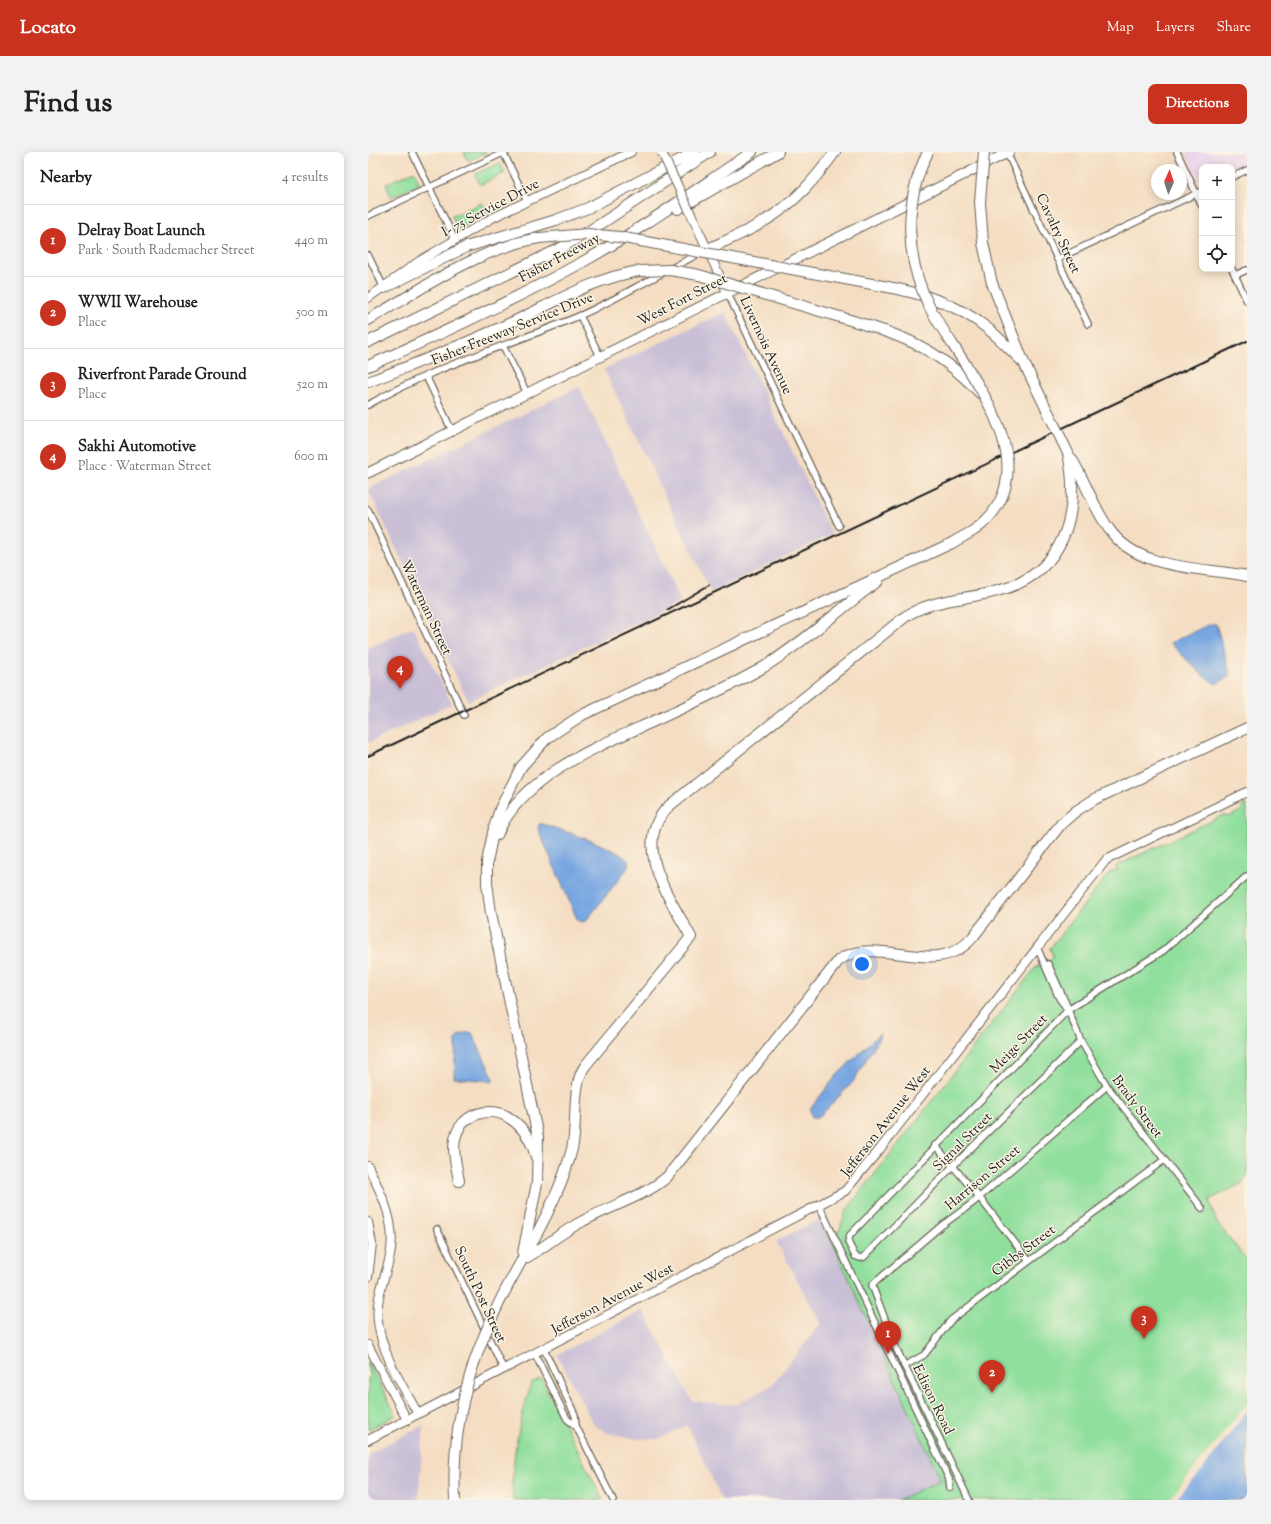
<!DOCTYPE html>
<html lang="en">
<head>
<meta charset="utf-8">
<style>
  :root { --surface:#fff; --page:#f2f2f2; --text:#202124; --muted:#757577; --line:#e0e0e0; --accent:#c8321e }
  body { margin:0; font-family:"Sorts Mill Goudy",serif; background:var(--page); color:var(--text) }
  .controls { position:absolute; right:12px; top:12px; display:grid; overflow:hidden; border-radius:8px; box-shadow:0 2px 10px #0003 }
  .controls button { width:36px; height:36px; display:grid; place-items:center; padding:0; border:0; border-bottom:1px solid var(--line); background:var(--surface); color:var(--text); font:20px sans-serif }
  .compass { position:absolute; left:783px; top:12px; width:36px; height:36px; border-radius:50%; background:var(--surface); box-shadow:0 2px 10px #0003; rotate:3deg }
  .you { position:absolute; left:494px; top:812px; width:14px; height:14px; margin:-10px; border:3px solid #fff; border-radius:50%; background:#1a73e8; box-shadow:0 0 0 6px #1a73e833 }
  .badge { display:grid; place-items:center; width:26px; height:26px; border-radius:50%; background:var(--accent); color:#fff; font-size:13px; font-weight:700 }
  .pin { position:absolute; translate:-50% -33px; filter:drop-shadow(0 1px 2px #0008) }
  .pin::after { content:''; position:absolute; top:21px; width:14px; height:12px; background:inherit; clip-path:polygon(0 0,100% 0,50% 100%) }
  .list { margin:0; padding:0; list-style:none }
  h2 { display:flex; justify-content:space-between; align-items:center; height:52px; margin:0; padding:0 16px; font-size:17px }
  h2 small { font-size:13px; font-weight:400; color:var(--muted) }
  .list li { display:grid; grid-template-columns:26px 1fr auto; gap:12px; align-items:center; box-sizing:border-box; height:72px; padding:0 16px; border-top:1px solid var(--line) }
  .list b { display:block; font-size:15px; white-space:nowrap }
  .list p { margin:0; font-size:13px; white-space:nowrap; color:var(--muted) }
  .list em { font-size:13px; font-style:normal; color:var(--muted) }
  .icon { flex:none; width:22px; height:22px; fill:none; stroke:currentColor; stroke-width:2; stroke-linecap:round; stroke-linejoin:round }
  .map { position:relative; flex:none; width:879px; height:1348px; overflow:hidden; border-radius:8px }
  header { display:flex; align-items:center; gap:24px; box-sizing:border-box; height:56px; padding:0 20px; background:var(--accent); color:#fff }
  header strong { font-size:19px }
  nav { display:flex; gap:22px; margin-inline-start:auto; font-size:14px }
  .intro { display:flex; align-items:center; justify-content:space-between; box-sizing:border-box; height:96px; padding:0 24px }
  h1 { margin:0; font-size:28px }
  .button { padding:10px 18px; border-radius:8px; background:var(--accent); color:#fff; font-size:14px; font-weight:700 }
  main { display:flex; gap:24px; padding:0 24px }
  aside { flex:1; background:var(--surface); border-radius:8px; box-shadow:0 2px 10px #0003 }
  .map>svg:first-child { display:block }
</style>
</head>
<body>
<header>
<strong>Locato</strong>
<nav><a>Map</a><a>Layers</a><a>Share</a></nav>
</header>
<div class="intro"><h1>Find us</h1><a class="button">Directions</a></div>
<main>
<aside>
<h2>Nearby<small>4 results</small></h2>
<ul class="list">
<li><span class="badge">1</span><div><b>Delray Boat Launch</b><p>Park · South Rademacher Street</p></div><em>440 m</em></li>
<li><span class="badge">2</span><div><b>WWII Warehouse</b><p>Place</p></div><em>500 m</em></li>
<li><span class="badge">3</span><div><b>Riverfront Parade Ground</b><p>Place</p></div><em>520 m</em></li>
<li><span class="badge">4</span><div><b>Sakhi Automotive</b><p>Place · Waterman Street</p></div><em>600 m</em></li>
</ul>
</aside>
<div class="map">
<svg width="879" height="1348" viewBox="0 0 879 1348">
  <rect width="100%" height="100%" fill="#fcf5e5"/>
  <filter id="ink" filterUnits="userSpaceOnUse"><feTurbulence type="fractalNoise" baseFrequency=".025" numOctaves="2"/><feDisplacementMap in="SourceGraphic" scale="8" xChannelSelector="R" yChannelSelector="G"/><feConvolveMatrix kernelMatrix="1 2 1 2 8 2 1 2 1" color-interpolation-filters="sRGB"/></filter>
  <filter id="wash" filterUnits="userSpaceOnUse"><feTurbulence type="fractalNoise" baseFrequency=".012" numOctaves="4" result="noise"/><feDisplacementMap in="SourceGraphic" scale="16" xChannelSelector="R" yChannelSelector="G"/><feGaussianBlur stdDeviation="0.9" result="paint"/><feColorMatrix in="noise" values="0 0 0 0 0 0 0 0 0 0 0 0 0 0 0 0 0 1.4 0 .05"/><feComposite in="paint" operator="in"/></filter>
  <g filter="url(#wash)">
    <rect width="100%" height="100%" fill="#f4ddc2"/>
    <polygon fill="#e9d1ed" points="818,0 879,0 879,10 864,17 864,15 834,15 833,32"/>
    <g fill="#c9bfd7">
      <polygon points="357,160 464,382 343,440 236,217"/>
      <polygon points="211,235 313,450 100,549 0,337"/>
      <polygon points="45,475 84,552 0,591 0,496"/>
      <polygon points="452,1067 573,1328 530,1348 354,1348 319,1273 291,1287 268,1287 240,1281 226,1273 189,1203 275,1158 324,1249 368,1253 404,1233 453,1171 408,1089"/>
      <polygon points="56,1273 50,1348 0,1348 0,1302"/>
    </g>
    <g fill="#90df9d" stroke="#567e5c">
      <polygon points="96,0 119,0 100,9"/>
      <polygon points="132,11 137,21 112,33 107,22"/>
      <polygon points="46,19 52,32 23,45 18,32"/>
      <polygon points="114,51 119,61 90,77 84,64"/>
      <polygon points="879,652 879,1024 873,1032 841,1048 849,1071 879,1108 879,1254 803,1348 530,1348 573,1328 461,1084 471,1079 478,1059 668,815 681,808 685,804 682,796 742,720 749,718 748,714 856,663 861,665 874,658 874,654"/>
      <polygon points="0,1209 28,1263 0,1278 0,1225 2,1224 0,1219"/>
      <path d="M173 1226 235 1348H145C142 1309 152 1269 163 1231Z"/>
    </g>
    <g fill="#77a6e1" stroke="#4a617e">
      <polygon points="842,472 848,472 861,518 861,525 848,532 835,524 802,491"/>
      <path d="M171 672H174C193 678 252 696 261 710L259 717 218 769 212 770 209 767 170 677Z"/>
      <polygon points="100,880 104,881 126,927 124,929 86,926 88,888 90,884"/>
      <polygon points="512,881 511,886 485,930 455,961 450,965 444,965 442,957 469,923"/>
      <polygon points="879,1254 879,1348 803,1348"/>
    </g>
    <polygon fill="#f4ddc2" points="879,1252 879,1259 834,1318 808,1347 801,1348"/>
  </g>
  <g filter="url(#ink)">
    <g fill="none" stroke-linecap="round" stroke-linejoin="round">
      <defs>
        <g id="street">
          <polyline points="44,0 87,88"/>
          <polyline points="135,0 159,49"/>
          <polyline points="809,0 834,54"/>
          <polyline points="639,1 720,172"/>
          <polyline points="864,25 879,18"/>
          <polyline points="0,64 137,0"/>
          <polyline points="0,103 16,136"/>
          <polyline points="689,107 834,39"/>
          <polyline points="302,117 332,101"/>
          <polyline points="864,117 879,149"/>
          <polyline points="867,123 879,118"/>
          <polyline points="359,140 471,374"/>
          <polyline points="212,164 232,204"/>
          <polyline points="135,194 159,241"/>
          <polyline points="58,224 84,279"/>
          <path d="M0 253C66 214 140 194 211 164 239 152 267 135 295 121"/>
          <polyline points="0,358 96,563"/>
          <polyline points="669,795 691,846 700,858 713,889 739,934 834,1056"/>
          <polyline points="680,812 699,854"/>
          <polyline points="713,889 585,1014 496,1105 492,1106 487,1104 480,1090 482,1083 700,858 795,799 879,724"/>
          <polyline points="567,993 611,1045 661,1109"/>
          <polyline points="451,1053 581,1327 582,1336"/>
          <polyline points="69,1077 136,1218"/>
          <polyline points="176,1197 207,1263 208,1274 245,1348"/>
          <polyline points="167,1202 199,1267 208,1274"/>
          <polyline points="536,1214 556,1203 583,1168 796,1008"/>
          <polyline points="601,1348 527,1194 504,1133 573,1074 606,1050 739,934"/>
        </g>
        <g id="secondary">
          <polyline points="324,64 359,140"/>
          <polyline points="0,146 50,110 124,66 263,0"/>
          <path d="M0 1014C14 1043 29 1071 22 1104 17 1127 7 1146 10 1170 14 1203 35 1234 50 1262"/>
          <polyline points="0,1070 4,1092 0,1125"/>
          <polyline points="0,1193 39,1268"/>
          <polyline points="0,1288 477,1039 512,997 738,708 879,640"/>
        </g>
        <polyline id="primary" points="0,321 641,0"/>
        <g id="highway">
          <polyline points="612,50 615,91 624,131 656,211"/>
          <polyline points="310,57 410,0"/>
          <path d="M340 97C359 88 380 80 398 68 427 51 447 27 467 0"/>
          <path d="M520 135C556 142 589 152 619 176 632 186 643 199 655 210"/>
          <polyline points="16,136 98,95 188,68 220,56 327,0"/>
          <path d="M472 165C534 184 566 193 612 241"/>
          <path d="M0 168C54 137 109 97 171 86"/>
          <polyline points="0,190 193,96 234,71 342,0"/>
          <path d="M0 214C71 183 142 150 211 112 271 79 327 38 384 0"/>
          <path d="M0 230C50 211 99 191 147 169 187 150 227 126 271 119"/>
          <path d="M703 306C717 328 725 355 741 377 770 419 834 415 879 424"/>
          <path d="M129 683C153 625 228 595 282 571 320 553 360 536 396 515 436 490 472 457 510 429"/>
          <path d="M91 1029C89 1016 84 1001 87 987 92 962 123 952 143 967 156 976 164 990 168 1005"/>
          <polyline points="155,1101 169,1031 170,985 123,761 119,731 119,710 126,676 132,657 153,615 179,586 214,563 584,391"/>
          <path d="M154 1108C174 1074 194 1036 204 997 210 972 203 934 217 914L323 785C303 748 261 692 301 654L538 464C567 446 598 448 629 439 696 422 713 362 700 301"/>
          <path d="M154 1108C175 1097 193 1080 215 1069 240 1055 279 1043 299 1025L471 808C512 781 568 829 605 785L693 672 708 659 727 647 879 576"/>
        </g>
      </defs>
      <use href="#street" stroke="#686056" stroke-width="8"/>
      <use href="#secondary" stroke="#686056" stroke-width="10"/>
      <use href="#primary" stroke="#686056" stroke-width="11"/>
      <use href="#highway" stroke="#686056" stroke-width="12"/>
      <use href="#street" stroke="#fff" stroke-width="5.5"/>
      <use href="#secondary" stroke="#fff" stroke-width="8"/>
      <use href="#primary" stroke="#fff" stroke-width="9"/>
      <use href="#highway" stroke="#fff" stroke-width="10"/>
      <g stroke="#1c1c1c" stroke-width="2">
        <polyline points="299,458 341,433"/>
        <polyline points="0,604 879,189"/>
      </g>
      <defs>
        <polyline id="secondary-bridge" points="294,1 324,64"/>
        <g id="highway-bridge">
          <path d="M560 0C535 50 537 107 562 156 594 215 684 311 613 373 604 381 593 385 584 391"/>
          <polyline points="612,50 616,0"/>
          <polyline points="171,86 220,82 251,85 520,135"/>
          <polyline points="271,119 302,118 331,123 472,165"/>
          <polyline points="656,211 700,301"/>
          <path d="M87 1348C82 1259 110 1184 154 1108"/>
        </g>
      </defs>
      <use href="#secondary-bridge" stroke="#686056" stroke-width="10" stroke-linecap="butt"/>
      <use href="#highway-bridge" stroke="#686056" stroke-width="12" stroke-linecap="butt"/>
      <use href="#secondary-bridge" stroke="#fff" stroke-width="8"/>
      <use href="#highway-bridge" stroke="#fff" stroke-width="10"/>
    </g>
  </g>
  <g text-anchor="middle" stroke-width="3" stroke-linejoin="round" paint-order="stroke">
    <g font-size="14" fill="#1c1c1c" stroke="#fcf5e5">
      <text transform="translate(122 55) rotate(-28)" y="5">I- 75 Service Drive</text>
      <text transform="translate(691 81) rotate(65)" y="5">Cavalry Street</text>
      <text transform="translate(191 105) rotate(-28)" y="5">Fisher Freeway</text>
      <text transform="translate(314 147) rotate(-27)" y="5">West Fort Street</text>
      <text transform="translate(144 176) rotate(-22)" y="5">Fisher Freeway Service Drive</text>
      <text transform="translate(399 193) rotate(65)" y="5">Livernois Avenue</text>
      <text transform="translate(59 455) rotate(65)" y="5">Waterman Street</text>
      <text transform="translate(650 891) rotate(-46)" y="5">Meige Street</text>
      <text transform="translate(770 954) rotate(53)" y="5">Brady Street</text>
      <text transform="translate(517 969) rotate(-52)" y="5">Jefferson Avenue West</text>
      <text transform="translate(594 989) rotate(-45)" y="5">Signal Street</text>
      <text transform="translate(614 1025) rotate(-40)" y="5">Harrison Street</text>
      <text transform="translate(655 1098) rotate(-37)" y="5">Gibbs Street</text>
      <text transform="translate(113 1142) rotate(65)" y="5">South Post Street</text>
      <text transform="translate(244 1146) rotate(-28)" y="5">Jefferson Avenue West</text>
      <text transform="translate(566 1247) rotate(64)" y="5">Edison Road</text>
    </g>
  </g>
</svg>
<div class="controls">
<button>+</button>
<button>−</button>
<button><svg class="icon" aria-label="locate" viewBox="0 0 24 24"><circle cx="12" cy="12" r="6"/><path d="M12 2v4M12 18v4M2 12h4M18 12h4"/></svg></button>
</div>
<svg class="compass" viewBox="-18 -18 36 36"><path d="M0-13l5 13h-10z" fill="#e53935"/><path d="M0 13l5-13h-10z" fill="#757577"/></svg>
<div class="you"></div>
<div class="pin badge" style="left:520px;top:1202px">1</div>
<div class="pin badge" style="left:624px;top:1241px">2</div>
<div class="pin badge" style="left:776px;top:1187px">3</div>
<div class="pin badge" style="left:32px;top:537px">4</div>
</div>
</main>
</body>
</html>
